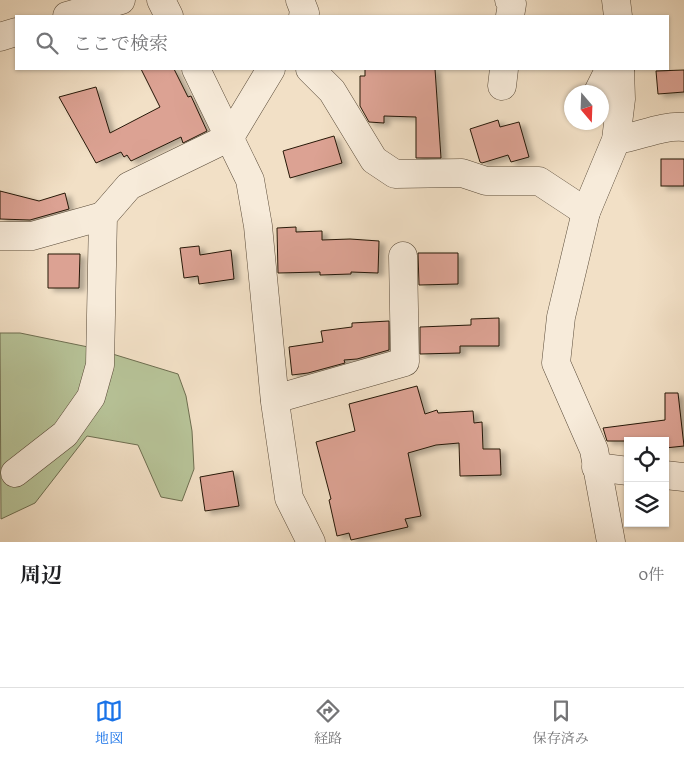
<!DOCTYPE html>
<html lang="ja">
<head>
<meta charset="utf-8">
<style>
  :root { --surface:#fff; --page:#f6f6f6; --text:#202124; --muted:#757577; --line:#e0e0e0; --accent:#1a73e8 }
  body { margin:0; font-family:Vollkorn,"Noto Serif JP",serif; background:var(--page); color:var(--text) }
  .controls { position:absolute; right:15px; bottom:15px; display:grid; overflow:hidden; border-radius:0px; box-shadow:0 1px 4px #0004 }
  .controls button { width:45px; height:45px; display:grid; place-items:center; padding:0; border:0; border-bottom:1px solid var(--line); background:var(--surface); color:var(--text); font:25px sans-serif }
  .compass { position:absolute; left:564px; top:85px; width:45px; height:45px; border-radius:50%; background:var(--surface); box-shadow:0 1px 4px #0004; rotate:161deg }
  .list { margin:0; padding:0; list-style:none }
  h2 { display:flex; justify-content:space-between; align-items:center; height:65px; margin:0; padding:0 20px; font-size:21px }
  h2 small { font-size:16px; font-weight:400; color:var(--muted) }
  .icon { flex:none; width:28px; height:28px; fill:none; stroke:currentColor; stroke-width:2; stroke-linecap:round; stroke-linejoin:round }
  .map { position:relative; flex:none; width:684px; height:542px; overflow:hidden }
  .search { position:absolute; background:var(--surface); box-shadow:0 1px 4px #0004; left:15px; right:15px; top:15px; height:55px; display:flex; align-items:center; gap:12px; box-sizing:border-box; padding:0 18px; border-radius:0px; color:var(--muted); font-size:19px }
  .sheet { height:145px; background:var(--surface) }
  nav { display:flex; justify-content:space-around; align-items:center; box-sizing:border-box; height:70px; border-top:1px solid var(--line); background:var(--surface); font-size:14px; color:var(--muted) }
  nav a { display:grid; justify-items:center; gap:2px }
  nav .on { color:var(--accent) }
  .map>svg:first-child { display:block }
</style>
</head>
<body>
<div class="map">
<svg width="684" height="542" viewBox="0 0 684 542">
  <defs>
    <filter id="shadow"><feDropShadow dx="5.5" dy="3" stdDeviation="2.5" flood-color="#0004"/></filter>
  </defs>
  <rect width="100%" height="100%" fill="#f2e0c6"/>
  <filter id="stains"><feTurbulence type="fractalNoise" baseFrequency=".004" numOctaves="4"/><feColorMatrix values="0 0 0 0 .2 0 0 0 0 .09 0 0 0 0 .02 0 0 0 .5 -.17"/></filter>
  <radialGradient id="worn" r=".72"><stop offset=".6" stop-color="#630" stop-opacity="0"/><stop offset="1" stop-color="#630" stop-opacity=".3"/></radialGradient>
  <polygon fill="#b7c398" stroke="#6e6e50" points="0,333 20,333 93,348 178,374 186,396 192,431 194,469 182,501 161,497 138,445 87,436 35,503 1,519"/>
  <g fill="#dca293" stroke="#261808" filter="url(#shadow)">
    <polygon points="141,69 174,69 188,97 191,96 207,131 183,143 181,137 131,161 127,155 124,157 121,152 96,163 59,97 96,87 110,133 160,107"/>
    <polygon points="365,69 435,69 441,158 416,158 416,117 384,116 384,123 369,122 360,106 360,76 365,76"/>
    <polygon points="684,70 684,92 658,94 656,71"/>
    <polygon points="498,120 500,127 519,122 529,157 511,162 508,155 482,163 480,162 470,129"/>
    <polygon points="334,136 342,163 290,178 283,151"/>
    <rect x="661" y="159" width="23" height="27"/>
    <polygon points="0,191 39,201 65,193 69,209 30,220 0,219"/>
    <polygon points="296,227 296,232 322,231 322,240 350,239 379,241 378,273 351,272 351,274 320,275 320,272 278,273 277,228"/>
    <polygon points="199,246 200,255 231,250 234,279 199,284 198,276 184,278 180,248"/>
    <polygon points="418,253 458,253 458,284 419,285"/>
    <polygon points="48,254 80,254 79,288 48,288"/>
    <polygon points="499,318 499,346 460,346 460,353 420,354 420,327 471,325 471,319"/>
    <polygon points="389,321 389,350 357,359 344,360 345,363 308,373 292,375 289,347 323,342 321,331 352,327 352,323"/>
    <polygon points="417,386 425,414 437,410 438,413 473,411 474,423 482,422 483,449 500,449 501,475 460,476 459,443 436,445 408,453 421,516 405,519 408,527 351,540 349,533 337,536 329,500 331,499 316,442 355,431 349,404"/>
    <polygon points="665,393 678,393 684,446 665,448 665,441 607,441 603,428 665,420"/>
    <polygon points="233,471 239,506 205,511 200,477"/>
  </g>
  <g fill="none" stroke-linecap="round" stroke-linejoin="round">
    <defs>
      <g id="minor">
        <polyline points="161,0 169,16"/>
        <polyline points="300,0 305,13 303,16"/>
        <polyline points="509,0 512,4 510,16"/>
        <polyline points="616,0 618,16"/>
        <polyline points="67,16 121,0"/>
        <polyline points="0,37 16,32"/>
        <polyline points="196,69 250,180 258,226 275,402 289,498 311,542"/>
        <polyline points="310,69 332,91 374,160 395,174 462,173 486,181 539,181 586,212"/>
        <polyline points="502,86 504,69"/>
        <polyline points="598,92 608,72 620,69"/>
        <path d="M616 140C639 137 661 125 684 127"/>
        <polyline points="0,236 32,236 103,216"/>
        <polyline points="275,399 405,362 403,256"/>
        <polyline points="596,467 628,471"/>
        <polyline points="15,473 65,434 91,397 100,365 103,216 129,186 230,137 271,69"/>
        <polyline points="665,475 684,477"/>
        <polyline points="611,542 594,450 556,363 561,317 586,212 616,140 621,99 620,69"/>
      </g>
    </defs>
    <use href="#minor" stroke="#594a38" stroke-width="29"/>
    <use href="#minor" stroke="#f7ebda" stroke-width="28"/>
  </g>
  <rect width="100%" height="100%" filter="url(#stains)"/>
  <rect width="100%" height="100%" fill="url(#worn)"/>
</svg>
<div class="controls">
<button><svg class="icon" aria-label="locate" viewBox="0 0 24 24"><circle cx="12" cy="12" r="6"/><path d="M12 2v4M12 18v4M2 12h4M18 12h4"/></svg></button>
<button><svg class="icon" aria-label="layers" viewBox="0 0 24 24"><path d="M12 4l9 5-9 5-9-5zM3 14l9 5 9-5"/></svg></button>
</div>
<svg class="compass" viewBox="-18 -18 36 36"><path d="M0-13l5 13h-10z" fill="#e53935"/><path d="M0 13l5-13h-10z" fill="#757577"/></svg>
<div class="search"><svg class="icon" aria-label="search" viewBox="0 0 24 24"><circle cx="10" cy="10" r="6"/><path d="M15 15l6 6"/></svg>ここで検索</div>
</div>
<section class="sheet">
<h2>周辺<small>0件</small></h2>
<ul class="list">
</ul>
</section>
<nav>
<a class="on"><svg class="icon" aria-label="map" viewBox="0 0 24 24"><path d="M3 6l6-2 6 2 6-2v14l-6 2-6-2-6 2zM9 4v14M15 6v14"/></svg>地図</a>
<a><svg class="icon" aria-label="directions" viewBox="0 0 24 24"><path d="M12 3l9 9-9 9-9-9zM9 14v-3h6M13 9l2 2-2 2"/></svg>経路</a>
<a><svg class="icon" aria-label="saved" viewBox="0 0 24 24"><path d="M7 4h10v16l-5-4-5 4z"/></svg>保存済み</a>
</nav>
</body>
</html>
